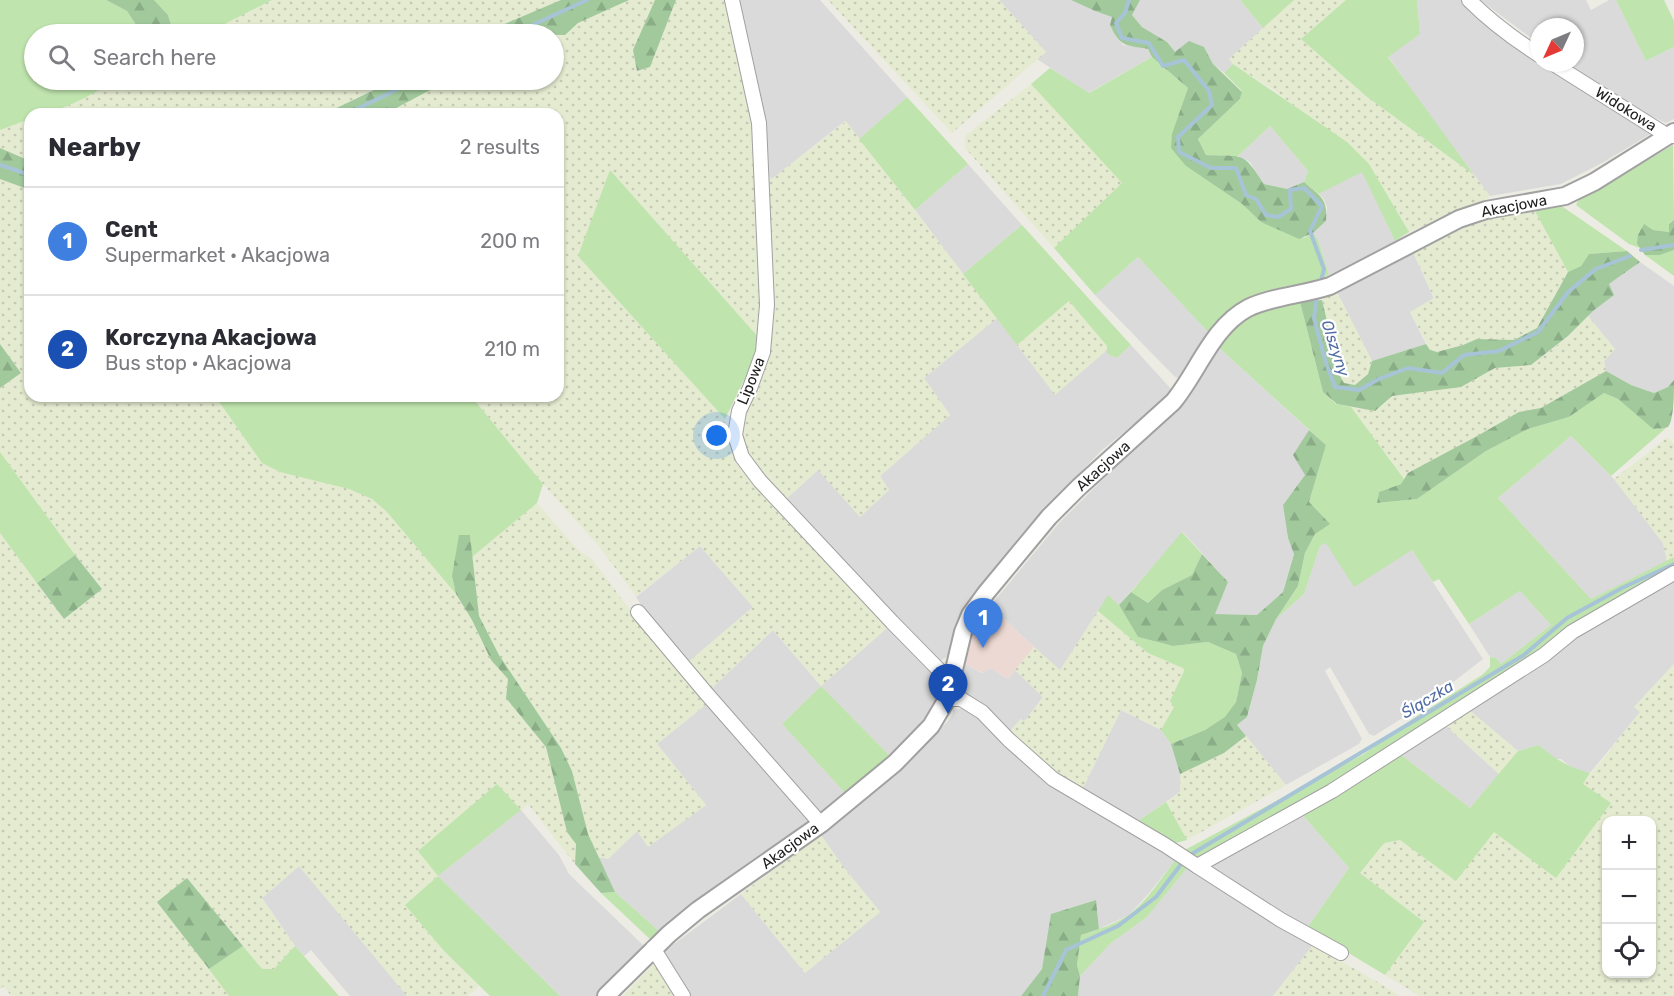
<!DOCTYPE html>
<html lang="en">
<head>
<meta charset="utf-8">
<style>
  :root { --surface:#fff; --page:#f7f7f7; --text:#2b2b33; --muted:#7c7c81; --line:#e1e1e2; --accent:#0f766e }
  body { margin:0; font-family:Rubik,sans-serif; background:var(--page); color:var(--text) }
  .controls { position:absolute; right:18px; bottom:18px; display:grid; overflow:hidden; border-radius:12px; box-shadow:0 2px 4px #0004 }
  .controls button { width:54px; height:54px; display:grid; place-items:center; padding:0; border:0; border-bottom:2px solid var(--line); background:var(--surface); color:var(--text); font:30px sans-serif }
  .compass { position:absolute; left:1530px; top:18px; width:54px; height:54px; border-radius:50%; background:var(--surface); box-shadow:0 2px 4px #0004; rotate:226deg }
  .you { position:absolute; left:717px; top:436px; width:21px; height:21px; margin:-15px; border:4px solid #fff; border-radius:50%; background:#1a73e8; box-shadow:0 0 0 9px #1a73e833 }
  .badge { display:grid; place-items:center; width:39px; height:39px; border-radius:50%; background:var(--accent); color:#fff; font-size:20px; font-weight:700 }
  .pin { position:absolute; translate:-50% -50px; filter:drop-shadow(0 2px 3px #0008) }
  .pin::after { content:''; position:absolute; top:32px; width:21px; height:18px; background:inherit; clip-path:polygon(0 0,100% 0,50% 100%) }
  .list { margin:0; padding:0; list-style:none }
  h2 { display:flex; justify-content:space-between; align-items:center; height:78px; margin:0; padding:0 24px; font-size:26px }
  h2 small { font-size:20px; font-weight:400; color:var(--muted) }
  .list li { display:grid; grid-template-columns:39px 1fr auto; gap:18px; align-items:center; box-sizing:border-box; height:108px; padding:0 24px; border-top:2px solid var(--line) }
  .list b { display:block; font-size:22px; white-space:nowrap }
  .list p { margin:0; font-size:20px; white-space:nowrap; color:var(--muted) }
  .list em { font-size:20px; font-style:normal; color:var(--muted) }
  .icon { flex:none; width:33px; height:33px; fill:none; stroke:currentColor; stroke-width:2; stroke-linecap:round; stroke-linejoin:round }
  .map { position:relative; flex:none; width:1674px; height:996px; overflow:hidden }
  .search { position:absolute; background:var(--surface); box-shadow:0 2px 4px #0004; left:24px; top:24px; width:540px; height:66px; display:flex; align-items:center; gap:15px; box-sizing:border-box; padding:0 21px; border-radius:33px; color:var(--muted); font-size:22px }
  .panel { position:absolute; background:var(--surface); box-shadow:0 2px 4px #0004; left:24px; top:108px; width:540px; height:294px; border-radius:18px }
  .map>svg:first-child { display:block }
</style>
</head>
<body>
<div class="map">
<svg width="1674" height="996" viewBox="0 0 1674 996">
  <defs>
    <pattern id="farmland-dots" width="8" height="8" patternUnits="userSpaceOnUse" patternTransform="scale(1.5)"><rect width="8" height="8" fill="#e4ebd0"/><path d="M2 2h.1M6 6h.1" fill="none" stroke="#c3c9b2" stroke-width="1.8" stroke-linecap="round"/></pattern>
    <pattern id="forest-firs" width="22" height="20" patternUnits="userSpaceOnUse" patternTransform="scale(1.5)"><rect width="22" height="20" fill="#a1c99c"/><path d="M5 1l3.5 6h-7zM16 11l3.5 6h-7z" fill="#8aac86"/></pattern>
  </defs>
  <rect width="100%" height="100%" fill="#edece4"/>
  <g fill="#dbdada">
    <polygon points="738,0 820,0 907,97 859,139 845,121 772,179 767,175"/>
    <polygon points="999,0 1071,0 1095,11 1113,17 1110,25 1116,37 1123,45 1148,49 1152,57 1088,93 1037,59 1046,52"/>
    <polygon points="1140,0 1240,0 1263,28 1229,59 1233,64 1224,73 1213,64 1204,47 1175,53 1167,42 1142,27 1132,15"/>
    <polygon points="1417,0 1463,0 1539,59 1539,63 1546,63 1652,133 1602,163 1561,184 1490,196 1430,116 1388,56 1420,34"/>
    <polygon points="1480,0 1586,0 1591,10 1609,0 1616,0 1646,61 1674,47 1674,119 1666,123 1649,115 1598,85 1566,63 1575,63 1575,27 1539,27 1539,44"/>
    <polygon points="1270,126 1308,171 1304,182 1287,189 1264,184 1250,162 1238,156"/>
    <polygon points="968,164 1022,225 963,274 915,210"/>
    <polygon points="1362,171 1395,241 1329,275 1318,240 1313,233 1326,221 1327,207 1323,198 1319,194"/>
    <polygon points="1413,252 1434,299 1410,312 1426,344 1372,361 1336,290"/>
    <polygon points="1138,257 1208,332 1179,378 1175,377 1095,295"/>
    <polygon points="1640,262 1674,286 1674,381 1668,387 1654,393 1631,385 1606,371 1604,361 1615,349 1588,316 1593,311 1609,284"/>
    <polygon points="997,318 1055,394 1107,350 1107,354 1117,358 1131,345 1171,389 1163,400 1101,451 1027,528 984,582 956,624 947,657 938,662 848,568 786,499 818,470 860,516 889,490 880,476 950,415 924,378"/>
    <polygon points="1217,346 1309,430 1294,455 1305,475 1283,505 1288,538 1294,553 1283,592 1257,615 1214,614 1228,582 1183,532 1119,605 1108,596 1060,671 990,606 1060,522 1184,399 1197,381"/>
    <polygon points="1571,436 1614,479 1663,543 1667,561 1591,599 1498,498"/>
    <polygon points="1326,543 1412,550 1483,659 1429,701 1374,736 1369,734 1330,667 1325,671 1362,739 1359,744 1286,785 1237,725 1247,717 1257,680 1263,646 1276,619 1304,594 1320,546"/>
    <polygon points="700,546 753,607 686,664 659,633 636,597"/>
    <polygon points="1674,577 1674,664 1635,706 1641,711 1590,773 1573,769 1561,759 1555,759 1539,745 1518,751 1469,710 1565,642"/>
    <polygon points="1520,591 1551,625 1501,664 1496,658 1490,657 1469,624"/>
    <polygon points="888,627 935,677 940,690 936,701 920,724 889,755 821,686 782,724 846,794 820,815 711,689 773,630 821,686"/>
    <polygon points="965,664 982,673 990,668 1008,679 1015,670 1043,697 1024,722 1021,719 1008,733 961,690"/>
    <polygon points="708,703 815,821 660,932 615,892 598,857 608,859 637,831 648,846 706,805 657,744"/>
    <polygon points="966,708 1039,775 1074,801 1176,859 1150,892 1129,915 1099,929 1096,900 1052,914 1042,969 1021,996 687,996 662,953 741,894 805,973 880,912 841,864 821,835 903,764 947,722 953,714 953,710"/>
    <polygon points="1121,710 1161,730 1171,744 1180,774 1180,792 1135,823 1081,792"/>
    <polygon points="1445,725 1499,774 1470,808 1400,754"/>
    <polygon points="521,810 559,855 569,874 644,946 597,996 560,996 438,876"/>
    <polygon points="1300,812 1349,868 1307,928 1213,870 1214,861"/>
    <polygon points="299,866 348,923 407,996 350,996 311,950 304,956 295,946 262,898"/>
    <polygon points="1187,868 1313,945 1273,996 1078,996 1080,976 1111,943 1147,917"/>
  </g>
  <polygon fill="#edd9d4" points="990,606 1034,647 1008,679 990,668 983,673 965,664 968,633"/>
  <g fill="url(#farmland-dots)" fill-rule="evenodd">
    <polygon points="272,0 561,0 481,34 205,34"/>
    <polygon points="629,0 655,0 633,50 637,71 650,67 676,0 727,0 751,124 761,308 759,338 610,170 579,256 725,419 734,450 822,556 888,627 821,686 773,630 711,689 686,664 753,607 700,546 636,596 598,545 543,484 471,396 558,396 558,114 385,114 449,80 554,80 554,36 565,35 578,23"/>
    <polygon points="828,0 999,0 1046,52 952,133"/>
    <polygon points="1294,0 1346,0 1301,39 1366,96 1474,175 1490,196 1483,201 1409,232 1369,164 1274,90 1233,64 1229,59"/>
    <polygon points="118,80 395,80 324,114 46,114 61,109"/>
    <polygon points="1031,84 1123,183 1054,248 965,148 965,136"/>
    <polygon points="30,119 30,161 0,148 0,130"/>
    <polygon points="846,121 997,318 924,378 950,415 880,476 889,490 860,517 818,470 786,499 770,483 750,457 742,441 741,427 770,349 772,314 767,175 772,179"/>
    <polygon points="0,179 30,190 30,396 215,396 262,463 280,472 349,489 372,499 387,512 456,594 472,620 491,660 508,679 506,698 546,747 567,832 576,844 575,864 528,804 521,810 497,785 418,851 438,876 405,905 444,951 479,986 468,996 407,996 299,866 262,898 295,946 274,969 262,969 187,878 219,980 229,996 11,996 4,986 0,989 0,533 64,619 102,588 75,555 0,452 0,388 21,373 0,344"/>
    <polygon points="1535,211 1568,272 1537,328 1514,340 1478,339 1463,345 1436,352 1430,350 1410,312 1434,298 1413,252 1447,233 1474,222 1502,214"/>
    <polygon points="1336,290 1372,361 1368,374 1355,385 1344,383 1340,376 1322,300"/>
    <polygon points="1069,301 1107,346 1107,350 1055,395 1017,345"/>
    <polygon points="1588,316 1615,349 1604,361 1606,371 1541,408 1519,412 1480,435 1408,473 1404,479 1351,407 1375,411 1392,396 1461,387 1495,368 1531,365 1568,337"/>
    <polygon points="1668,437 1674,444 1674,557 1667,561 1663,543 1614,479"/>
    <polygon points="537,503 579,551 592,559 644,629 708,703 657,744 706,805 648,847 637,831 608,859 598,857 588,834 572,771 561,748 499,655 479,616 472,557"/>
    <polygon points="1098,611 1148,653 1185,669 1170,701 1174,707 1161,730 1121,710 1081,792 1058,778 1008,733 1021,719 1024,722 1043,697 1015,670 1034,647 1060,670"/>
    <path d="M1674 664V996H1420L1385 975 1424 922 1360 873 1384 843 1399 840 1494 832 1583 784 1640 712 1634 707ZM1606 820H1652V974H1606Z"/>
    <polygon points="1469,710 1518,751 1499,774 1445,725"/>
    <polygon points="1246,736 1286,785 1187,840 1166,802 1180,792 1180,774 1224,753"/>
    <polygon points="821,835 841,864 880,912 805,973 741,894"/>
    <polygon points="1313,945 1376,981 1400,996 1273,996"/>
    <polygon points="654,964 660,968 678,996 623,996"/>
  </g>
  <g fill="#bfe4ad">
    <path d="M0 0H106L127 11 142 34H34V80H118C90 94 62 114 30 114V119L0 130Z"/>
    <polygon points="154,0 272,0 205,34 174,34 168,15"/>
    <polygon points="1240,0 1294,0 1263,28"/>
    <polygon points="1346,0 1417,0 1420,34 1388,57 1474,175 1366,96 1301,39"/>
    <polygon points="1616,0 1664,0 1674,21 1674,47 1646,61"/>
    <path d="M1152 57 1188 88 1182 107 1186 166 1242 204 1261 222 1304 238 1313 233 1318 240 1329 275C1313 283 1296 284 1279 288 1250 294 1228 311 1208 332L1138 257 1095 295 1054 248 1122 183 1031 84 1050 68 1089 93Z"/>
    <polygon points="1233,64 1347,142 1369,164 1409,232 1395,241 1362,172 1319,194 1304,182 1308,171 1270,126 1238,156 1206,155 1198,139 1240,99 1242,91 1224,73"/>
    <polygon points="907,97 968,164 915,210 859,139"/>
    <polygon points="1673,145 1674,220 1669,224 1669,232 1653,230 1637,244 1640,248 1629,244 1576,205 1578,201"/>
    <polygon points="610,170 759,338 756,356 725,419 578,256"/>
    <polygon points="1560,205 1627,251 1589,254 1581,266 1568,272 1535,211"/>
    <polygon points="1022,225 1131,345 1117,358 1107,354 1107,346 1069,301 1017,345 963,274"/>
    <polygon points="1674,250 1674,276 1645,255 1660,255"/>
    <polygon points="1300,302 1323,392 1336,404 1351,407 1404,479 1401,484 1379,492 1377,503 1417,499 1486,451 1528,429 1569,417 1604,393 1618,399 1653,429 1666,428 1611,476 1571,436 1498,498 1591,599 1674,557 1674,569 1355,772 1202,860 1181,852 1364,754 1414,718 1482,675 1490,667 1490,657 1496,658 1501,664 1551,625 1520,591 1469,624 1439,579 1433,582 1412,550 1354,587 1326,543 1320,546 1304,594 1276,619 1298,586 1305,553 1315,534 1309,502 1326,445 1217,346 1249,315 1271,307"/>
    <polygon points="215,396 471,396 543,484 537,503 472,557 470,535 452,576 456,594 387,512 372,499 349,489 280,472 262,463"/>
    <polygon points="0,452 75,555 37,583 0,533"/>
    <polygon points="1182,532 1202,554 1192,575 1162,590 1148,603 1131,592"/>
    <polygon points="1108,595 1119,605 1138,637 1173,646 1208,642 1236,654 1242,673 1236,702 1225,718 1205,730 1171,744 1161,730 1174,707 1170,701 1185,669 1148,653 1098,611"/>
    <polygon points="821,686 889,755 846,794 782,724"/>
    <path d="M1539 745C1554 759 1570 768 1590 773L1583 784 1611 803 1556 878 1494 832 1456 881 1400 840 1384 843 1360 873 1424 922 1385 975 1307 928 1349 868 1300 812 1400 754 1470 808 1518 751Z"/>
    <polygon points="497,784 521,810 438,876 560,996 490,996 444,951 405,905 438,876 418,851"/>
    <polygon points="1166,802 1187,840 1172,844 1135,823"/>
    <path d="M1176 859 1187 868 1147 917 1111 943 1080 976 1077 965 1081 935C1097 930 1116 924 1130 914 1148 900 1162 877 1176 859Z"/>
    <polygon points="615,892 660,932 652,941 601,893"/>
    <polygon points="243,946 262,969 274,969 295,946 339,996 229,996 209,969"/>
  </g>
  <g fill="url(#forest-firs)">
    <polygon points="106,0 154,0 168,15 174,34 142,34 127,11"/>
    <polygon points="561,0 629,0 578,23 565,35 481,34"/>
    <polygon points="655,0 676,0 650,67 637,71 633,50"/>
    <path d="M1071 0H1140L1132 15 1142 27 1167 42 1175 52 1189 41 1204 47 1213 64 1242 92 1240 99 1198 139 1206 155C1244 157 1242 150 1264 184L1287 189 1304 182C1320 196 1328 198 1326 221L1313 233 1299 239 1261 222 1242 204 1186 166 1171 148 1172 134 1188 88 1152 57 1148 49C1125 45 1120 47 1110 25L1112 17 1095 11Z"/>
    <polygon points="395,80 449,80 385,114 324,114"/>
    <polygon points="0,148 30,161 30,190 0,179"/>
    <polygon points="1674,220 1674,250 1660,255 1645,255 1637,244 1638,235 1644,224 1653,230 1669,232 1669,224"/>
    <polygon points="1627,251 1640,262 1609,284 1614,295 1593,311 1568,336 1531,365 1495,368 1461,387 1392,396 1375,411 1337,404 1323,392 1300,302 1322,300 1340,376 1344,383 1355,385 1368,374 1372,361 1426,344 1430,350 1437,352 1463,345 1477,339 1514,340 1537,328 1568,272 1581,266 1589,254"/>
    <polygon points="0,344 21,373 0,388"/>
    <path d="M1606 371 1631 385 1654 393 1668 387 1674 380C1674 391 1674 421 1668 427 1664 429 1658 428 1653 429L1618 399 1604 393 1569 417 1528 429 1486 451 1417 499 1377 503 1379 492 1401 484 1408 473 1479 435 1519 412 1541 408Z"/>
    <polygon points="1309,430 1326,445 1309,502 1330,524 1315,534 1305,553 1298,586 1276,619 1263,646 1257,680 1247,717 1237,725 1246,736 1224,753 1180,774 1171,744 1205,730 1225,717 1236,702 1242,673 1236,654 1208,642 1173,646 1138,637 1119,605 1131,592 1148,603 1162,590 1192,575 1202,554 1228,582 1215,614 1257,615 1283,592 1294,554 1288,538 1283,505 1305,475 1293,455"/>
    <polygon points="459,535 470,535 479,616 499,655 561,748 572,771 588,834 615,892 601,893 575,864 576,844 567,832 546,747 506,698 508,679 491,660 472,620 456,594 452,576"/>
    <polygon points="75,555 102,589 64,619 37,583"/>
    <polygon points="187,878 243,946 209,969 157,902"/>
    <polygon points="1096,900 1099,929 1081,935 1077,965 1080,976 1078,996 1021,996 1042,969 1051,914"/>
  </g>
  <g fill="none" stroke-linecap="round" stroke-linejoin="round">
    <g stroke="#a7c4d7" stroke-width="4">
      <polyline points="1129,0 1125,13 1116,23 1122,38 1149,43 1163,66 1184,60 1209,91 1212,105 1178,137 1179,152 1211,168 1236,168 1246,195 1256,199 1266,215 1278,217 1291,209 1290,190 1304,188 1322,206 1310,231 1324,269 1320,285"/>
      <polyline points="513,34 587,0"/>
      <polyline points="347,114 416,80"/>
      <polyline points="0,165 30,175"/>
      <polyline points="1641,250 1674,245"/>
      <polyline points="1317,295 1314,318 1325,360 1335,387 1359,390 1379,379 1408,368 1442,373 1464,355 1499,351 1538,332 1568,292 1596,269 1630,256"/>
      <polyline points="1190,855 1524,655 1567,618 1622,588 1674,564"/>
      <polyline points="1043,996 1066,950 1118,926 1156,897 1182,863"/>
    </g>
    <defs>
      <g id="minor">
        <polyline points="732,0 759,123 767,305 763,352 750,388 739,411 735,435 742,457 760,481 892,622 941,672 953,680"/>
        <path d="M1469 0C1490 21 1514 39 1539 55"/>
        <polyline points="1552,63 1668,136 1674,136"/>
        <polyline points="638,612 706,693 821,824"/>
        <polyline points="947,699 961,699 982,712 1009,740 1053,779 1165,845 1197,866 1332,791 1544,655 1572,632 1674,573"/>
        <polyline points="1197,866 1281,920 1341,953"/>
        <polyline points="653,948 683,996"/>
      </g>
      <path id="tertiary" d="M606 996 669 934 698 910 821 824 895 763 931 726 947 699 963 632 970 615 986 593 1049 517 1079 487 1173 402C1198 372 1212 327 1248 308 1273 296 1303 295 1330 286L1459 219 1486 210 1565 196 1594 182 1674 132"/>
    </defs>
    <use href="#minor" stroke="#a1a1a1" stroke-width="16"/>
    <use href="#tertiary" stroke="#a1a1a1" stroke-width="20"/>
    <use href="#minor" stroke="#fff" stroke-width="14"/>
    <use href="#tertiary" stroke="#fff" stroke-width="16"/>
  </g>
  <g text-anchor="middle" stroke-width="4.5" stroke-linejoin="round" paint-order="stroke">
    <g font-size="15" fill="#1d1d1d" stroke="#fff">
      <text transform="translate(1626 109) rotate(32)" y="5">Widokowa</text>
      <text transform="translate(1514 206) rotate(-11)" y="5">Akacjowa</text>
      <text transform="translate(751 381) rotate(-68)" y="5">Lipowa</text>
      <text transform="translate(1103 466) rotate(-42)" y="5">Akacjowa</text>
      <text transform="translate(790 846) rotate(-36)" y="5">Akacjowa</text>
    </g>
    <g font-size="16" font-style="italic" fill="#526da4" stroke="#fff">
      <text transform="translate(1336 348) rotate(72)" y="6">Olszyny</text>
      <text transform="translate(1427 699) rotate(-31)" y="6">Ślączka</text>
    </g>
  </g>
</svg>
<div class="controls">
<button>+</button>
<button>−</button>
<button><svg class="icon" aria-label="locate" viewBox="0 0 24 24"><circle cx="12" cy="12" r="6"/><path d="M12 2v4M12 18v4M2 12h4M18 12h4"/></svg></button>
</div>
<svg class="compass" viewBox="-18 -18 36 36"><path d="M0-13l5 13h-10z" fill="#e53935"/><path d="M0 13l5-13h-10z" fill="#7c7c81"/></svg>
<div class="you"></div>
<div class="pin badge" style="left:983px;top:648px;background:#3f7fe0">1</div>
<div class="pin badge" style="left:948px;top:714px;background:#1a4fb4">2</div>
<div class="search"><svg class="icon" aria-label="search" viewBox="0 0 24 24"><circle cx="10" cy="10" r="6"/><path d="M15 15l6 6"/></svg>Search here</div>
<section class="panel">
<h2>Nearby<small>2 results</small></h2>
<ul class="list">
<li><span class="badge" style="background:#3f7fe0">1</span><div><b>Cent</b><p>Supermarket · Akacjowa</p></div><em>200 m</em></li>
<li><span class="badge" style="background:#1a4fb4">2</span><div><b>Korczyna Akacjowa</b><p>Bus stop · Akacjowa</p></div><em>210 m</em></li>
</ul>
</section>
</div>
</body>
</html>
